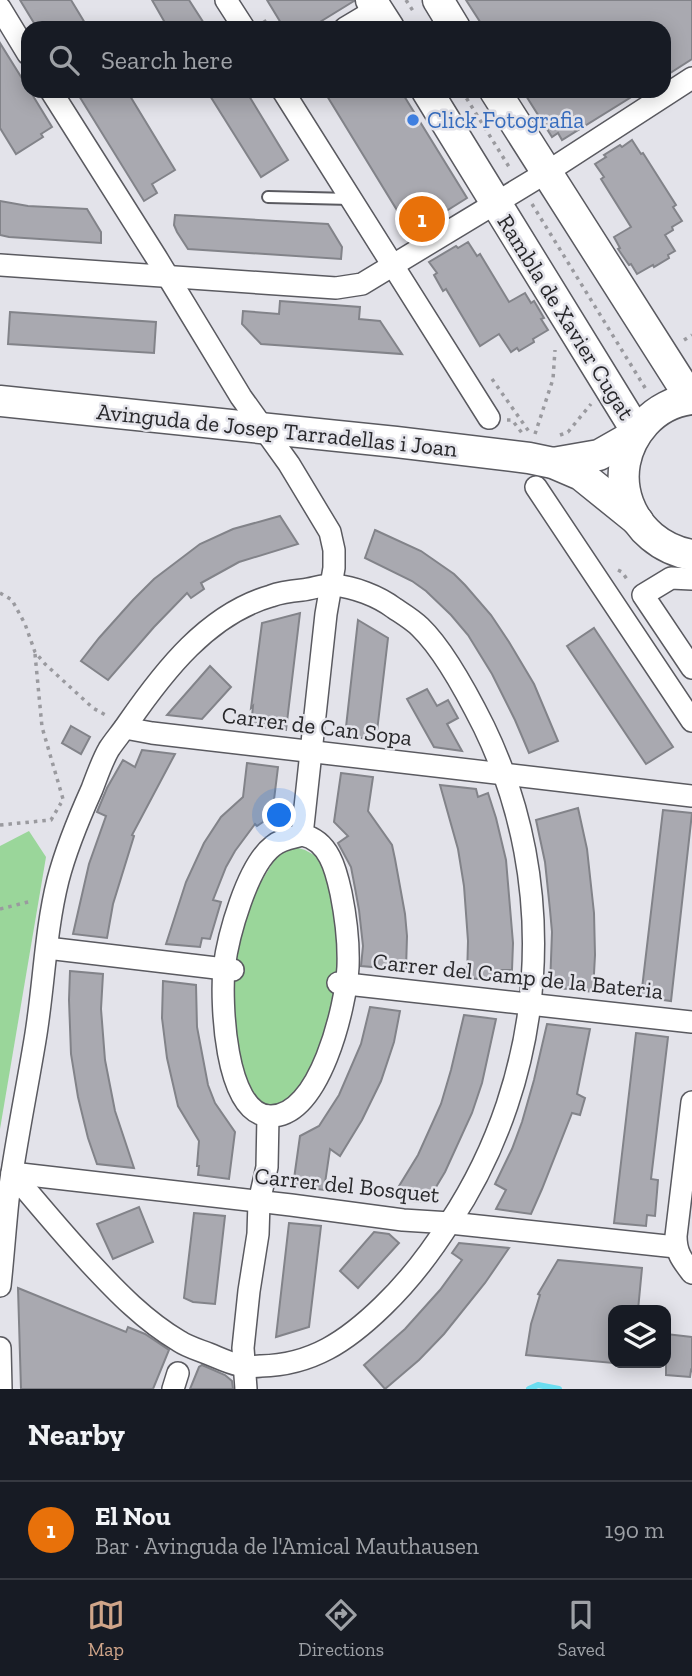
<!DOCTYPE html>
<html lang="en">
<head>
<meta charset="utf-8">
<style>
  :root { --surface:#171b24; --page:#242831; --text:#f1f3f6; --muted:#9ea1a6; --line:#363941; --accent:#d0a589 }
  body { margin:0; font-family:"Zilla Slab",serif; background:var(--page); color:var(--text) }
  .controls { position:absolute; right:21px; bottom:21px; display:grid; overflow:hidden; border-radius:14px; box-shadow:0 4px 18px #0003 }
  .controls button { width:63px; height:63px; display:grid; place-items:center; padding:0; border:0; border-bottom:2px solid var(--line); background:var(--surface); color:var(--text); font:35px sans-serif }
  .you { position:absolute; left:280px; top:816px; width:24px; height:24px; margin:-18px; border:5px solid #fff; border-radius:50%; background:#1a73e8; box-shadow:0 0 0 10px #1a73e833 }
  .badge { display:grid; place-items:center; width:46px; height:46px; border-radius:50%; background:var(--accent); color:#fff; font-size:23px; font-weight:700 }
  .pin { position:absolute; translate:-50% -50%; border:4px solid #fff; box-shadow:0 2px 7px #0006 }
  .list { margin:0; padding:0; list-style:none }
  h2 { display:flex; justify-content:space-between; align-items:center; height:91px; margin:0; padding:0 28px; font-size:30px }
  h2 small { font-size:23px; font-weight:400; color:var(--muted) }
  .list li { display:grid; grid-template-columns:46px 1fr auto; gap:21px; align-items:center; box-sizing:border-box; height:98px; padding:0 28px; border-top:2px solid var(--line) }
  .list b { display:block; font-size:26px; white-space:nowrap }
  .list p { margin:0; font-size:23px; white-space:nowrap; color:var(--muted) }
  .list em { font-size:23px; font-style:normal; color:var(--muted) }
  .icon { flex:none; width:38px; height:38px; fill:none; stroke:currentColor; stroke-width:2; stroke-linecap:round; stroke-linejoin:round }
  .map { position:relative; flex:none; width:692px; height:1389px; overflow:hidden }
  .search { position:absolute; background:var(--surface); box-shadow:0 4px 18px #0003; left:21px; right:21px; top:21px; height:77px; display:flex; align-items:center; gap:18px; box-sizing:border-box; padding:0 24px; border-radius:21px; color:var(--muted); font-size:26px }
  .sheet { height:189px; background:var(--surface) }
  nav { display:flex; justify-content:space-around; align-items:center; box-sizing:border-box; height:98px; border-top:2px solid var(--line); background:var(--surface); font-size:19px; color:var(--muted) }
  nav a { display:grid; justify-items:center; gap:4px }
  nav .on { color:var(--accent) }
  .map>svg:first-child { display:block }
</style>
</head>
<body>
<div class="map">
<svg width="692" height="1389" viewBox="0 0 692 1389">
  <rect width="100%" height="100%" fill="#e3e3ea"/>
  <g fill="#9ad69a">
    <polygon points="29,831 46,857 0,1129 0,846"/>
    <polygon points="295,847 305,850 316,856 325,866 341,939 337,1000 316,1064 284,1108 256,1103 240,1074 232,1030 234,963 243,925 255,892 278,854"/>
  </g>
  <g fill="none" stroke-linecap="round" stroke-linejoin="round">
    <polyline stroke="#6addf0" stroke-width="6" points="529,1389 538,1385 559,1389"/>
  </g>
  <g fill="#a9a9b0" stroke="#828389" stroke-width="2">
    <polygon points="20,0 71,0 88,28 37,28"/>
    <polygon points="152,0 189,0 207,28 168,28"/>
    <polygon points="267,0 354,0 354,1 310,28 284,28"/>
    <polygon points="466,0 692,0 692,59 664,77 664,28 484,28"/>
    <polygon points="0,43 28,88 28,91 30,91 52,127 41,134 43,137 16,154 0,128"/>
    <polygon points="76,91 127,91 175,170 152,184 157,193 144,201"/>
    <polygon points="207,91 246,91 288,160 261,177"/>
    <polygon points="324,91 401,91 467,198 411,233"/>
    <polygon points="523,91 641,91 562,140 558,133 552,137"/>
    <polygon points="632,140 641,154 643,153 676,205 673,207 682,221 672,227 673,230 665,235 675,251 668,255 669,258 654,267 653,265 637,274 631,264 629,265 618,249 620,248 614,237 631,227 601,179 604,177 595,164 606,157 604,155 620,145 622,147"/>
    <polygon points="0,201 28,206 87,209 101,232 101,243 9,237 0,235"/>
    <polygon points="175,215 328,224 342,247 341,259 188,249 177,232 174,225"/>
    <polygon points="468,242 477,256 480,254 509,302 525,293 531,303 534,301 544,318 541,319 548,330 533,339 534,342 519,351 517,348 511,352 499,334 480,346 446,289 443,291 434,275 437,273 429,262 456,246 458,248"/>
    <polygon points="280,301 360,307 359,319 380,321 402,354 261,344 242,324 243,311 279,314"/>
    <polygon points="10,312 156,322 154,353 8,344"/>
    <polygon points="280,516 298,544 239,562 201,583 204,589 191,598 187,593 154,627 108,680 81,661 99,638 133,600 154,579 200,544 233,529"/>
    <polygon points="375,530 421,551 454,574 465,585 491,615 509,642 534,684 558,741 529,753 515,720 492,674 468,635 451,615 426,591 412,581 365,558"/>
    <polygon points="300,613 286,730 251,726 253,706 251,708 262,623"/>
    <polygon points="358,620 388,638 376,740 345,736"/>
    <polygon points="594,628 673,747 646,764 567,646"/>
    <polygon points="210,666 231,687 202,719 167,715"/>
    <polygon points="427,689 437,706 448,700 458,718 447,724 462,751 434,747 407,699"/>
    <polygon points="71,726 90,737 81,754 62,743"/>
    <polygon points="142,750 175,754 132,835 134,836 113,904 107,938 73,934 89,864 106,816 97,812 107,788 123,760 135,767"/>
    <polygon points="247,763 278,767 272,816 257,826 255,824 235,851 226,867 213,900 221,902 210,939 202,938 200,947 166,944 186,882 204,843 221,817 243,797"/>
    <polygon points="341,773 373,777 368,811 392,845 395,859 405,914 407,936 406,970 361,966 363,946 359,910 355,888 351,867 338,843 348,836 334,822"/>
    <polygon points="440,785 476,789 478,797 488,793 496,818 506,860 513,943 512,970 501,970 500,981 467,978 468,941 464,886 458,849"/>
    <polygon points="578,808 587,849 594,913 595,955 593,992 550,987 552,932 550,910 545,862 536,820"/>
    <polygon points="663,810 692,813 671,1001 641,997"/>
    <polygon points="70,971 103,974 101,1009 105,1060 115,1111 134,1168 97,1164 88,1138 78,1097 71,1054 69,1000"/>
    <polygon points="163,981 196,985 197,1027 208,1085 215,1103 235,1132 229,1179 198,1175 199,1166 197,1166 199,1141 178,1106 167,1058 162,1018"/>
    <polygon points="370,1007 400,1011 394,1042 381,1081 362,1120 340,1156 330,1149 324,1190 293,1186 300,1136 319,1126 339,1095 361,1044"/>
    <polygon points="464,1015 496,1019 482,1083 472,1113 445,1172 427,1202 412,1201 396,1191 418,1155 441,1104 451,1070"/>
    <polygon points="547,1024 590,1029 577,1094 585,1098 580,1115 572,1113 542,1189 531,1214 496,1209 506,1190 495,1184 512,1149 522,1122 534,1080"/>
    <polygon points="636,1033 668,1037 651,1179 658,1180 655,1216 647,1215 646,1226 614,1223"/>
    <polygon points="139,1207 153,1242 113,1259 97,1224"/>
    <polygon points="194,1213 225,1216 215,1304 193,1302 184,1298"/>
    <polygon points="289,1223 321,1226 309,1327 276,1337"/>
    <polygon points="374,1232 389,1234 399,1243 358,1288 340,1271"/>
    <polygon points="459,1243 509,1248 485,1283 444,1334 419,1360 385,1389 364,1365 405,1329 440,1290 462,1260 452,1253"/>
    <polygon points="558,1260 642,1268 638,1310 613,1310 613,1363 526,1355 531,1324 540,1295 538,1294"/>
    <polygon points="18,1288 126,1332 128,1327 145,1334 169,1350 153,1389 21,1389"/>
    <polygon points="666,1334 692,1337 692,1371 691,1370 690,1377 666,1375"/>
    <polygon points="202,1365 225,1375 232,1381 233,1389 190,1389 199,1367"/>
  </g>
  <g fill="none" stroke-linecap="round" stroke-linejoin="round">
    <defs>
      <polyline id="lane" points="268,197 351,199"/>
      <g id="street">
        <polyline points="226,0 244,28"/>
        <polyline points="0,8 28,54"/>
        <polyline points="345,28 377,9"/>
        <polyline points="51,91 156,257 241,397 289,464 330,532 334,550 334,568 326,614 302,835"/>
        <polyline points="283,91 489,418"/>
        <polyline points="0,265 336,288 362,284 547,172 692,78"/>
        <polyline points="536,487 692,721"/>
        <polyline points="692,579 671,578 643,595 692,668"/>
        <polyline points="125,728 152,733 692,796"/>
        <path d="M302 835C329 840 336 870 341 893 346 918 349 941 348 967 346 1005 320 1119 269 1116 224 1113 221 1000 224 968 228 936 247 866 273 846 281 839 292 838 302 835Z"/>
        <polyline points="47,948 233,970"/>
        <polyline points="338,983 692,1022"/>
        <path d="M692 1102 676 1236C676 1253 682 1260 692 1273"/>
        <polyline points="12,1173 291,1205 403,1220 450,1223 676,1247"/>
        <path d="M0 1286C3 1258 5 1229 8 1200 15 1147 26 1094 35 1040 44 987 45 932 58 880 66 849 79 818 92 789 97 776 102 761 109 749 115 740 122 732 128 723 164 671 208 614 271 596 281 592 291 591 302 590 313 589 324 584 334 585 354 587 378 596 394 608 403 614 413 620 420 627 444 650 469 697 484 727 561 886 547 1075 450 1222 431 1252 409 1281 383 1306 347 1341 312 1365 261 1366 252 1367 247 1367 239 1365 229 1363 219 1358 209 1354 199 1350 188 1347 179 1341 145 1321 117 1292 90 1263 63 1234 38 1204 12 1173"/>
        <polyline points="0,1348 1,1389"/>
        <polyline points="173,1389 178,1373"/>
        <polyline points="246,1389 243,1348 249,1291 258,1234 259,1202 267,1167 268,1116"/>
      </g>
      <g id="secondary">
        <polyline points="371,0 389,28"/>
        <polyline points="438,0 455,28"/>
        <polyline points="427,91 637,432"/>
        <polyline points="495,91 691,399"/>
        <path d="M692 399C674 401 657 410 645 423 601 472 629 544 692 555"/>
        <polyline points="0,401 396,442 529,458 553,463 581,475 638,521"/>
        <polyline points="553,463 599,455 636,434"/>
      </g>
    </defs>
    <use href="#lane" stroke="#5a5a60" stroke-width="14"/>
    <use href="#street" stroke="#5a5a60" stroke-width="24"/>
    <use href="#secondary" stroke="#5a5a60" stroke-width="33"/>
    <g stroke="#9a9a9f" stroke-width="3.5" stroke-dasharray="3.5 5" stroke-linecap="butt">
      <polyline points="406,0 415,14"/>
      <polyline points="264,20 269,28"/>
      <polyline points="462,91 511,170"/>
      <polyline points="532,204 647,391"/>
      <polyline points="684,340 692,335"/>
      <polyline points="492,379 530,433"/>
      <polyline points="507,420 512,420 522,433"/>
      <polyline points="535,434 553,379 555,350"/>
      <polyline points="560,435 568,432 591,404"/>
      <polyline points="618,570 622,572 629,582"/>
      <polyline points="0,593 12,600 25,624 35,652 45,664 93,708 109,717"/>
      <polyline points="35,654 42,727 63,799"/>
      <polyline points="0,825 51,820 61,803"/>
      <polyline points="0,909 32,901"/>
    </g>
    <use href="#lane" stroke="#fff" stroke-width="10"/>
    <use href="#street" stroke="#fff" stroke-width="21"/>
    <use href="#secondary" stroke="#fff" stroke-width="30"/>
  </g>
  <circle fill="#3f7fe0" stroke="#e3e3ea" stroke-width="2.5" cx="413" cy="120" r="7"/>
  <g text-anchor="middle" stroke-width="5" stroke-linejoin="round" paint-order="stroke">
    <g font-size="23" fill="#366cbe" stroke="#e3e3ea" text-anchor="start">
      <text x="427" y="128">Click Fotografia</text>
    </g>
    <g font-size="23" fill="#28282b" stroke="#e3e3ea">
      <text transform="translate(566 317) rotate(58)" y="8">Rambla de Xavier Cugat</text>
      <text transform="translate(277 430) rotate(6)" y="8">Avinguda de Josep Tarradellas i Joan</text>
      <text transform="translate(317 726) rotate(7)" y="8">Carrer de Can Sopa</text>
      <text transform="translate(518 976) rotate(6)" y="8">Carrer del Camp de la Bateria</text>
      <text transform="translate(347 1185) rotate(6)" y="8">Carrer del Bosquet</text>
    </g>
  </g>
</svg>
<div class="controls">
<button><svg class="icon" aria-label="layers" viewBox="0 0 24 24"><path d="M12 4l9 5-9 5-9-5zM3 14l9 5 9-5"/></svg></button>
</div>
<div class="you"></div>
<div class="pin badge" style="left:422px;top:219px;background:#e8710a">1</div>
<div class="search"><svg class="icon" aria-label="search" viewBox="0 0 24 24"><circle cx="10" cy="10" r="6"/><path d="M15 15l6 6"/></svg>Search here</div>
</div>
<section class="sheet">
<h2>Nearby<small></small></h2>
<ul class="list">
<li><span class="badge" style="background:#e8710a">1</span><div><b>El Nou</b><p>Bar · Avinguda de l'Amical Mauthausen</p></div><em>190 m</em></li>
</ul>
</section>
<nav>
<a class="on"><svg class="icon" aria-label="map" viewBox="0 0 24 24"><path d="M3 6l6-2 6 2 6-2v14l-6 2-6-2-6 2zM9 4v14M15 6v14"/></svg>Map</a>
<a><svg class="icon" aria-label="directions" viewBox="0 0 24 24"><path d="M12 3l9 9-9 9-9-9zM9 14v-3h6M13 9l2 2-2 2"/></svg>Directions</a>
<a><svg class="icon" aria-label="saved" viewBox="0 0 24 24"><path d="M7 4h10v16l-5-4-5 4z"/></svg>Saved</a>
</nav>
</body>
</html>
